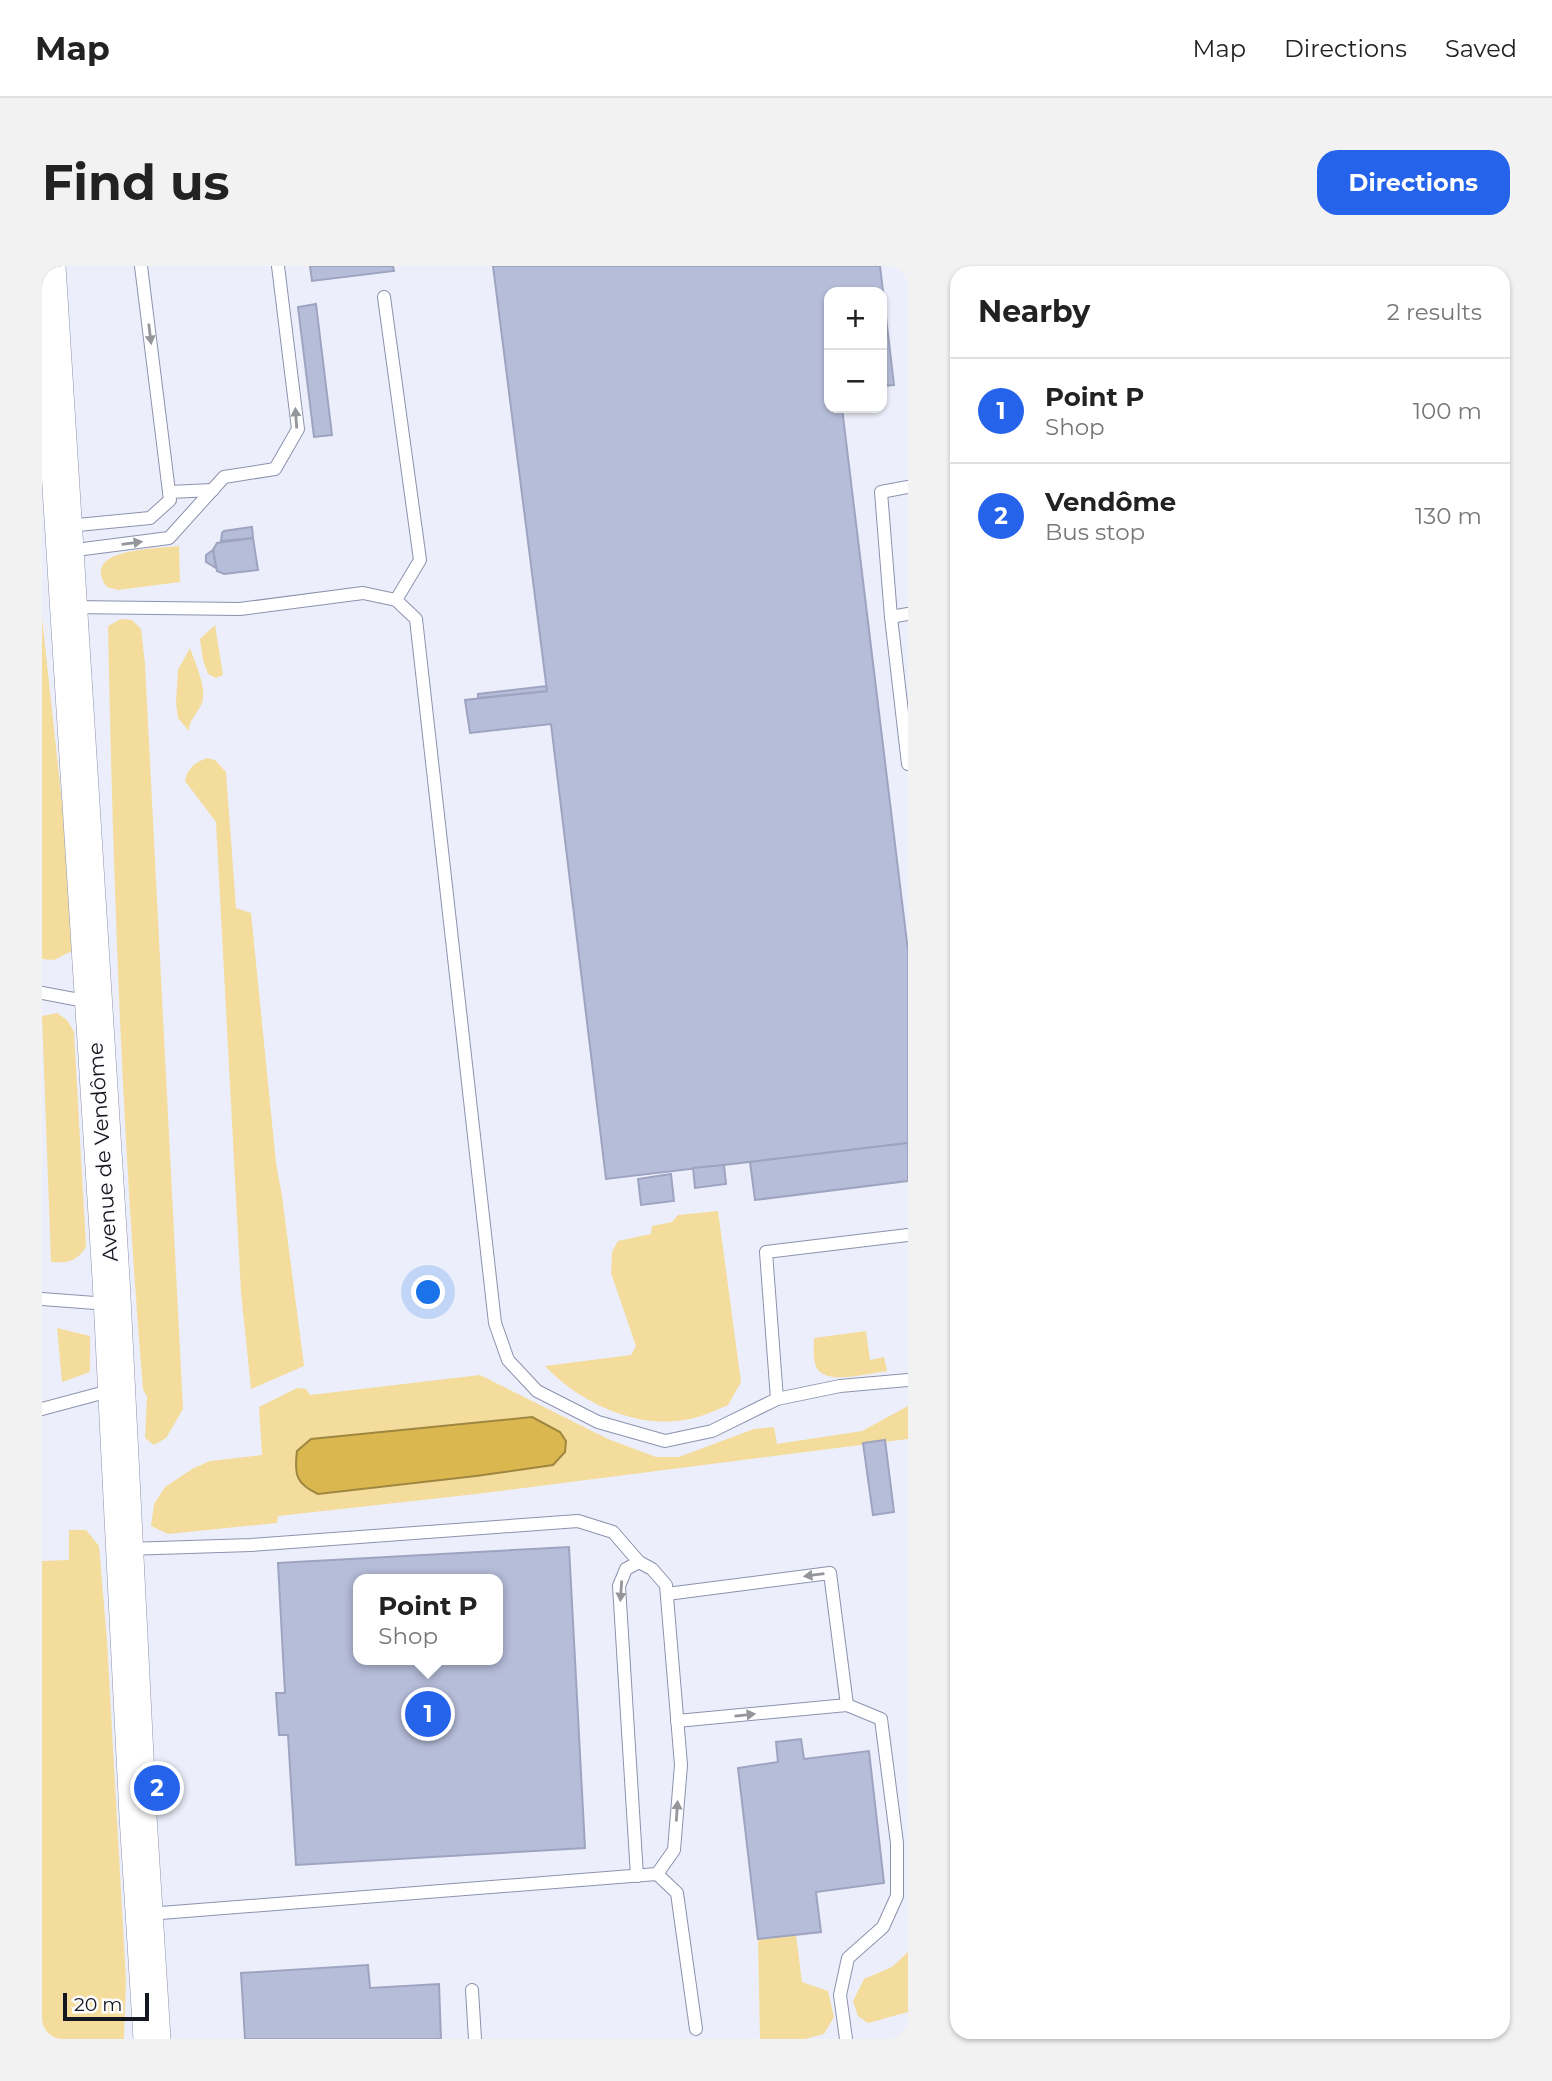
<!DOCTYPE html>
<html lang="en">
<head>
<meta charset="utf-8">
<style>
  :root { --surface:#fff; --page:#f2f2f2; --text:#222; --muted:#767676; --line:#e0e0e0; --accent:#2563eb }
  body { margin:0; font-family:Montserrat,sans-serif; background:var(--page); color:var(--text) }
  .controls { position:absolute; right:21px; top:21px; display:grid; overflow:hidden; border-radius:14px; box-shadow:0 2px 5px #0004 }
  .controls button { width:63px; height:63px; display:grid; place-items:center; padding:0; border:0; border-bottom:2px solid var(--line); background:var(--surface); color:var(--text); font:35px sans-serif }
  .scale { position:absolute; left:21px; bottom:18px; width:86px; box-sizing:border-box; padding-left:7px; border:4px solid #141620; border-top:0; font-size:19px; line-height:24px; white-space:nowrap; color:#141620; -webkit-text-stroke:5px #fdfdfd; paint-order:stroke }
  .you { position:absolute; left:387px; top:1027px; width:24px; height:24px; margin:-18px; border:5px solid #fff; border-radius:50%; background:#1a73e8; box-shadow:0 0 0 10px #1a73e833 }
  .badge { display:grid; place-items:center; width:46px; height:46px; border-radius:50%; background:var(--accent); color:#fff; font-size:23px; font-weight:700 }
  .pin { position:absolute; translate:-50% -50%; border:4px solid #fff; box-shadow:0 2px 7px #0006 }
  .popup { position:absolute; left:311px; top:1308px; width:150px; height:91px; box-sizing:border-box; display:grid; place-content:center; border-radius:14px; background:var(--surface); filter:drop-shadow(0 2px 5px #0005); font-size:23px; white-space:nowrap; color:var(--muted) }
  .popup b { font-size:26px; color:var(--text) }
  .popup::after { content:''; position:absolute; left:50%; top:100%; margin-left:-14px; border:14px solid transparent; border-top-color:var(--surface) }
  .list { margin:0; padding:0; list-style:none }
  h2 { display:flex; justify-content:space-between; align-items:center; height:91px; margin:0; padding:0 28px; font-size:30px }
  h2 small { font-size:23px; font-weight:400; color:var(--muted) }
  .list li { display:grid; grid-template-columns:46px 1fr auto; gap:21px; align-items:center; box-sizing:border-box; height:105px; padding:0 28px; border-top:2px solid var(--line) }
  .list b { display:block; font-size:26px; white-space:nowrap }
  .list p { margin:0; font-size:23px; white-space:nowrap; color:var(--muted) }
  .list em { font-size:23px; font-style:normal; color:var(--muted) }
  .map { position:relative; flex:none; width:866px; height:1773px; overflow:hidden; border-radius:21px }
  header { display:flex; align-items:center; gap:42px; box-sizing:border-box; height:98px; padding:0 35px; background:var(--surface); border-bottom:2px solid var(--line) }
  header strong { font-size:33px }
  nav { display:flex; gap:38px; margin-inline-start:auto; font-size:24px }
  .intro { display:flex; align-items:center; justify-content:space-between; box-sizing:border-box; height:168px; padding:0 42px }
  h1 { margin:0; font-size:49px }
  .button { padding:18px 32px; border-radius:21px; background:var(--accent); color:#fff; font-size:24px; font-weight:700 }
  main { display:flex; gap:42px; padding:0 42px }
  aside { flex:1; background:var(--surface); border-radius:21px; box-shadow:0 2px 5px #0004 }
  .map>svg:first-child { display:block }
</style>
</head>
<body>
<header>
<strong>Map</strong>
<nav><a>Map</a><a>Directions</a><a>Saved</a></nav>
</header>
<div class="intro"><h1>Find us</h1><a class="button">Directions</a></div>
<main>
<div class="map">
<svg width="866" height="1773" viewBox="0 0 866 1773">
  <rect width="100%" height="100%" fill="#eceffb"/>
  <g fill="#f3dc9c">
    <path d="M137 280 138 316 76 324 65 321C37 282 114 283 137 280Z"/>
    <polygon points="0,352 21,546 30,685 12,694 0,693"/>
    <path d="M79 353 90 354 99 363 103 398 141 1143 124 1172 112 1179 103 1172 105 1131 101 1123C80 869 71 614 66 360Z"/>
    <polygon points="173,359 181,409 174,412 166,408 161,394 158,373"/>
    <path d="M148 382C153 397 163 417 161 433 159 445 148 450 147 465L136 452 134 436 136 404Z"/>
    <path d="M165 492 173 494 184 506 194 642 209 647 234 897 240 930 262 1100 209 1123 199 1026 174 556 143 515C146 502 152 497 165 492Z"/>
    <path d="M15 747 25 754 32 766 44 981C34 996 26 997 9 996L0 750Z"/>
    <path d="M676 945 699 1116 686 1139C676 1143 666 1148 656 1151 601 1167 540 1139 503 1100L589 1089 594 1080 569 1007 570 986 576 975 609 968 610 960 630 956 636 949Z"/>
    <polygon points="15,1062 48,1070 48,1106 20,1116"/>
    <path d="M824 1065 828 1094 842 1091 845 1105C829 1107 789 1118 777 1105 770 1098 772 1081 772 1072Z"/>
    <polygon points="438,1109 566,1173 614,1191 637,1191 712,1163 732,1161 735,1178 820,1165 866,1140 866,1173 434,1228 236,1250 235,1257 126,1268 109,1260 112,1238 123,1221 150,1203 168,1195 220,1189 217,1141 255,1122 264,1123 268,1129"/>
    <polygon points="27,1264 44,1264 57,1280 65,1375 84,1714 82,1773 0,1773 0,1295 27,1294"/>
    <polygon points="754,1669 760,1716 786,1725 792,1751 782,1768 763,1773 718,1773 716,1673"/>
    <polygon points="866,1686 866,1746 826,1757 816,1750 811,1735 822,1713 850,1701"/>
  </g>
  <path fill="#dbb84f" stroke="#9f8741" stroke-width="2" d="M490 1151 518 1166 524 1175 523 1186 511 1199 434 1210 276 1228C254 1218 252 1208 255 1185L269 1173Z"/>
  <g fill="#b6bdd9" stroke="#9ea4c0" stroke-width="2" fill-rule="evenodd">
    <polygon points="268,0 351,0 352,5 270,15"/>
    <polygon points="451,0 838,0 852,119 840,120 840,26 787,26 787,142 800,142 866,685 866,877 564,913 509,458 428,467 423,434 505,425"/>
    <polygon points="274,38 290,169 272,171 256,41"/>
    <polygon points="210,261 211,272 179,275 180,267 182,265"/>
    <polygon points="211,272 216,304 182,308 175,305 171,284 175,277"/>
    <polygon points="171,284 174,302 164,296 164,289"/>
    <polygon points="504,420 505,425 436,432 436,428"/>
    <polygon points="866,877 866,915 713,934 708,896"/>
    <polygon points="682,899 684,918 653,922 651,902"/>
    <polygon points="629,908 632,935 599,939 596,913"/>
    <polygon points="843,1174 852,1246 831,1249 821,1177"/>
    <path d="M527 1281 543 1582 254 1599 246 1469H237L234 1427H243L236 1297ZM316 1313H456V1394H316Z"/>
    <polygon points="759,1473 762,1493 827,1485 842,1617 774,1626 779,1666 716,1673 696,1502 736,1496 734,1476"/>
    <polygon points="326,1699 328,1722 397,1718 399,1773 203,1773 199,1707"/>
  </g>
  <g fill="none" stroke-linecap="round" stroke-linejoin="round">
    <defs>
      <g id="service">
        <polyline points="342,31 378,294 354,334"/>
        <polyline points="866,221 839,226 849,351 866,348"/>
        <polyline points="127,226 171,224"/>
        <polyline points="25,260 108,252 128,234 99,0"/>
        <polyline points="26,285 127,272 182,211 233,203 256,163 236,0"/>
        <polyline points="30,341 198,343 321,327 354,334 374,353 453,1057 466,1094 495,1125 556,1156 623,1175 670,1165 735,1133 798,1120 866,1114"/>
        <polyline points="849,351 866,498"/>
        <polyline points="0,727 48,736"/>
        <polyline points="0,1033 66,1038"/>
        <polyline points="735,1133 724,986 866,969"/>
        <polyline points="0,1143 71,1124"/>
        <polyline points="85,1283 209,1279 536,1255 571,1266 597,1296"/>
        <polyline points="625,1328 788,1307 805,1439 635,1455"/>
        <polyline points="595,1610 577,1320 584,1303 597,1296 610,1303 624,1319 639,1499 632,1584 615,1608"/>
        <polyline points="106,1648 615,1608 635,1627 654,1763"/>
        <polyline points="430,1724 433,1773"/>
        <polyline points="804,1773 798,1729 806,1692 841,1661 855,1630 855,1577 839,1453 805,1439"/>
      </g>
      <polyline id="primary" points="5,0 69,1012 96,1550 110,1773"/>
    </defs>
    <use href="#service" stroke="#8c92ad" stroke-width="14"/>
    <use href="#primary" stroke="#8c92ad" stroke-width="38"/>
    <use href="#service" stroke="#fff" stroke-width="12"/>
    <use href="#primary" stroke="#fff" stroke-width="37"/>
  </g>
  <defs><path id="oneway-solid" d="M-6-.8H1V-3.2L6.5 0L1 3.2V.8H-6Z" transform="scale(1.75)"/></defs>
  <g fill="#95969b">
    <use href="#oneway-solid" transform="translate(108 68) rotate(83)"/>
    <use href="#oneway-solid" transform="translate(254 152) rotate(-94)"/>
    <use href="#oneway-solid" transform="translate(90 277) rotate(-7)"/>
    <use href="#oneway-solid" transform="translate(772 1309) rotate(173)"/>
    <use href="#oneway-solid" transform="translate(579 1325) rotate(94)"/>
    <use href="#oneway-solid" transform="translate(703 1449) rotate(-6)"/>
    <use href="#oneway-solid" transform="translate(635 1545) rotate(-86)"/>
  </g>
  <g text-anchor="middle" stroke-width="5" stroke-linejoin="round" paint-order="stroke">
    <g font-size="21" fill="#141620" stroke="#fdfdfd">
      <text transform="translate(61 886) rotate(-94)" y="7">Avenue de Vendôme</text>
    </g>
  </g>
</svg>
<div class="controls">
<button>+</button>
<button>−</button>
</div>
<div class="scale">20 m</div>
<div class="you"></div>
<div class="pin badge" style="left:386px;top:1448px">1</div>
<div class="popup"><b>Point P</b>Shop</div>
<div class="pin badge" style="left:115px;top:1522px">2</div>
</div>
<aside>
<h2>Nearby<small>2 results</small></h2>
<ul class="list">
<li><span class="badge">1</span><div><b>Point P</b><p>Shop</p></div><em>100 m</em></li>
<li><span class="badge">2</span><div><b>Vendôme</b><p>Bus stop</p></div><em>130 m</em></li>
</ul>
</aside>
</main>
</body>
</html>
